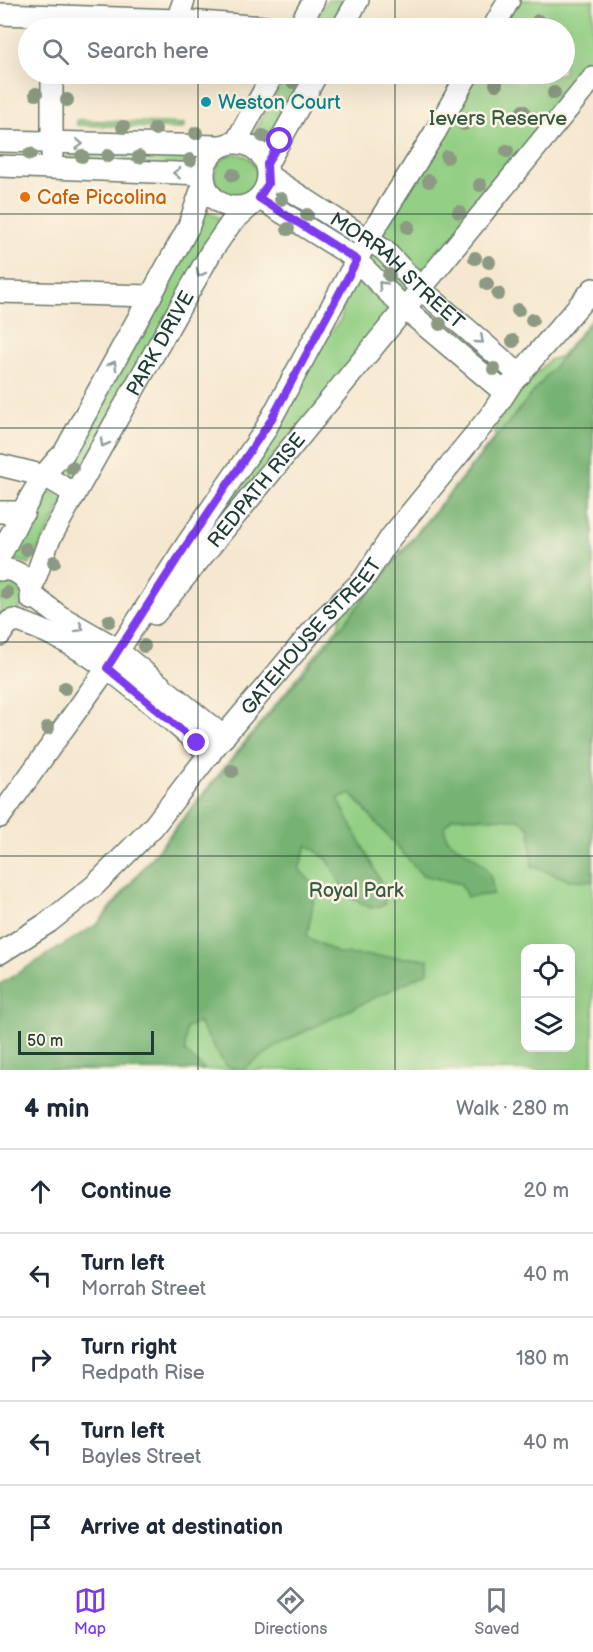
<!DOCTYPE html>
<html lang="en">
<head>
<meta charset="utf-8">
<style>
  :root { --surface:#fff; --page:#f6f6f7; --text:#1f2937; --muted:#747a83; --line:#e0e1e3; --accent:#7c3aed }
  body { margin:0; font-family:"Balsamiq Sans",sans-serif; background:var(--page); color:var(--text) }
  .controls { position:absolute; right:18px; bottom:18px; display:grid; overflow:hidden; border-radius:12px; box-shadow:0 6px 24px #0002 }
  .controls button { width:54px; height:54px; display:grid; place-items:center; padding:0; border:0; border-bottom:2px solid var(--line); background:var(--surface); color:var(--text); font:30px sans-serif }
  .scale { position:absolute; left:18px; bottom:15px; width:136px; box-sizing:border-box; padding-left:6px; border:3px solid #1f3d34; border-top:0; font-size:16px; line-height:21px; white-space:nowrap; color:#1f3d34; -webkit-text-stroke:4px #fcf5e5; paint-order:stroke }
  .stop { position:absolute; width:18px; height:18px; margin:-14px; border:4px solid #7c3aed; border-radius:50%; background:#fff }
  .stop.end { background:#7c3aed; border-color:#fff; box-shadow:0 2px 6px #0008 }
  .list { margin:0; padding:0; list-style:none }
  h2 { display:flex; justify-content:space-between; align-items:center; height:78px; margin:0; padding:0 24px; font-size:26px }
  h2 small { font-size:20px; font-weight:400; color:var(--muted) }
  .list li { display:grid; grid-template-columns:39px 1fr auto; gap:18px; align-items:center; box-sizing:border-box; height:84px; padding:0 24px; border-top:2px solid var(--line) }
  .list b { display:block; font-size:22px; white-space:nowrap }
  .list p { margin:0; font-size:20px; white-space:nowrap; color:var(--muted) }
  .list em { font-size:20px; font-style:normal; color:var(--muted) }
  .icon { flex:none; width:33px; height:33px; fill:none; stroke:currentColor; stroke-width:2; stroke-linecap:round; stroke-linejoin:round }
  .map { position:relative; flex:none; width:593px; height:1070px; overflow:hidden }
  .search { position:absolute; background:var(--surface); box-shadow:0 6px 24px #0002; left:18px; right:18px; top:18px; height:66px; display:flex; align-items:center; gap:15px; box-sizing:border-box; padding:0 21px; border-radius:33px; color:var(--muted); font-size:22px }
  .sheet { height:498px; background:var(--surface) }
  nav { display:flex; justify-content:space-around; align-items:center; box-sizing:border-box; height:84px; border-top:2px solid var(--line); background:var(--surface); font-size:16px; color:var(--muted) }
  nav a { display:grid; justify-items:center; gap:3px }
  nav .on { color:var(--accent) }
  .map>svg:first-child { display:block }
</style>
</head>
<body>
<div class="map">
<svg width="593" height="1070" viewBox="0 0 593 1070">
  <rect width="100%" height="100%" fill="#fcf5e5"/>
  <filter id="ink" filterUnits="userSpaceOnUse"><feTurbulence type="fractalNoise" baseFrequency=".0167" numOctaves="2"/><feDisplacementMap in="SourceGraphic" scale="12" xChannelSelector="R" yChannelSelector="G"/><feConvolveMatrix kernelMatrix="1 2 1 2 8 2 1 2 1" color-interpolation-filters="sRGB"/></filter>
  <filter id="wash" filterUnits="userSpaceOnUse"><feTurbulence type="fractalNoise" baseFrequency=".008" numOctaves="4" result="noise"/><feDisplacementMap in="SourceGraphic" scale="24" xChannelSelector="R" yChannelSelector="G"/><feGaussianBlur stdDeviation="1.35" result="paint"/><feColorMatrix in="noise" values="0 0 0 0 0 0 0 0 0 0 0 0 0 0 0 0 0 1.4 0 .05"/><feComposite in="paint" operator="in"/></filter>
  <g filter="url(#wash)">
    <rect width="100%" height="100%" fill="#f6e8d0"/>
    <g fill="#93cf84" stroke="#59865c" stroke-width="1.5" fill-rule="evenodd">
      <polygon points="327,0 350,0 335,28 312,28"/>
      <polygon points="514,0 593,0 593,72 194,553 319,347 341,319 345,293 473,74 564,74 564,28 498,28"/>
      <polygon points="287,74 310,74 270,146 252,137"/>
      <polygon points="77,120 184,124 183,129 77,125"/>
      <polygon points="69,152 197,152 191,169 70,161"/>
      <circle cx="236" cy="175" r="21"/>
      <polygon points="205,210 223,220 75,482 60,472"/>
      <path d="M593 317V1070H0V1004L51 981 338 627 341 614 369 591 495 437V426L522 389 549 360 560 357ZM526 948H570V1048H526Z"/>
      <polygon points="48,491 65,500 30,564 12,559"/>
      <path d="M0 577 20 584 23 604C18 613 11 618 0 617Z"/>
    </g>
    <path fill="#76b272" stroke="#4a7853" stroke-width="1.5" d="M593 319V881L569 880 532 866 530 828 519 819 453 817 444 827 447 839C470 856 494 862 493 894L467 897 461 884 422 875 351 794 338 799 386 892 384 905 371 908 347 896 328 860 307 845 299 869 316 887 307 937 340 954 428 959V972L283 1042 242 1070 226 1066 198 1022 186 1028 185 1052 205 1070H0V984L99 923Z"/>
  </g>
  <g filter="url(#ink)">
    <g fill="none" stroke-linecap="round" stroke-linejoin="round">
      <defs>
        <g id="minor">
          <polyline points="0,14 177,20 276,28"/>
          <polyline points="177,20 184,0"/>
          <polyline points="298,28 314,0"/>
          <polyline points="342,28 358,0"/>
          <polyline points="493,28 509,0"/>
          <polyline points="0,141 219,146"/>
          <polyline points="236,142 273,74"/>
          <circle cx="236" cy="175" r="32"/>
          <polyline points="52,155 52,74"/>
          <polyline points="267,164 317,74"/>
          <polyline points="0,166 203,174"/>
          <path id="s1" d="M269 176 384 250 423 291 520 375"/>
          <polyline points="259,198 352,256 403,307 505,393"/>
          <polyline points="0,292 151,296"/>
          <polyline points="0,465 45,476 75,494"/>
          <polyline points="0,512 24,512"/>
          <path d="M0 556C18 522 36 478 64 453L188 228 204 182"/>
          <path d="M0 570C18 568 33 581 31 599"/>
          <path id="s2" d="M31 590 49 540 211 252 231 223 256 201"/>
          <polyline points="32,595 61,617 112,646 224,737"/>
          <path id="s3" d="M155 614C300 435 448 258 593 78"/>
          <path d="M14 620C91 643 150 703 210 754"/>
          <polyline points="0,635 10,621"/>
          <polyline points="0,817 107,668 187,544 264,432 368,239 434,134 468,74"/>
          <path id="s4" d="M0 953 49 922 94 886 153 827 214 748 321 621 363 580 391 537 490 416 511 384 593 289"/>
        </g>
      </defs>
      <use href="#minor" stroke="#6a796b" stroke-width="24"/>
      <use href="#minor" stroke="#fff" stroke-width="21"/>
    </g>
    <g fill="#8c9a83">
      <circle cx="538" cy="21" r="7"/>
      <circle cx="293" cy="82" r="7"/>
      <circle cx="496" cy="84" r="7"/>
      <circle cx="554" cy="93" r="7"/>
      <circle cx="36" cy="94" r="7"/>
      <circle cx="67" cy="100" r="7"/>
      <circle cx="281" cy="103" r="7"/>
      <circle cx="523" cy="111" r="7"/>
      <circle cx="464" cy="124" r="7"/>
      <circle cx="123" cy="127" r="7"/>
      <circle cx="155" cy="129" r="7"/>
      <circle cx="196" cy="133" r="7"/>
      <circle cx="263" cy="136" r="7"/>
      <circle cx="507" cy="151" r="7"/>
      <circle cx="30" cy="154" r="7"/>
      <circle cx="82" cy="156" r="7"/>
      <circle cx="108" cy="156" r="7"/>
      <circle cx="139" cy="157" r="7"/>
      <circle cx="447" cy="157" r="7"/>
      <circle cx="190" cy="160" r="7"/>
      <circle cx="233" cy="175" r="7"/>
      <circle cx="429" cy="181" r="7"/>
      <circle cx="480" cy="185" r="7"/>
      <circle cx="281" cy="199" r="7"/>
      <circle cx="459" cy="212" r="7"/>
      <circle cx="307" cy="215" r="7"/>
      <circle cx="408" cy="227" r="7"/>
      <circle cx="288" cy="229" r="7"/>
      <circle cx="475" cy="258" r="7"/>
      <circle cx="489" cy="262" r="7"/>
      <circle cx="389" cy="275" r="7"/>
      <circle cx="487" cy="284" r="7"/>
      <circle cx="498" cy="294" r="7"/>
      <circle cx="518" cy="310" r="7"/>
      <circle cx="532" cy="320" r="7"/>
      <circle cx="440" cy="324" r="7"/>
      <circle cx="513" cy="341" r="7"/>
      <circle cx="494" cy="369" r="7"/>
      <circle cx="72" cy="468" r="7"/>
      <circle cx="26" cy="549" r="7"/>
      <circle cx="54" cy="562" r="7"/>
      <circle cx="7" cy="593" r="7"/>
      <circle cx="109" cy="621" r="7"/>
      <circle cx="144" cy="646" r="7"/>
      <circle cx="65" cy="688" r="7"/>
      <circle cx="48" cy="728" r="7"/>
      <circle cx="232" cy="771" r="7"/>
    </g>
    <defs><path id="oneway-chevron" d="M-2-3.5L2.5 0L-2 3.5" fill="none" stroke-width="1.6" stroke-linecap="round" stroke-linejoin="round" transform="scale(1.5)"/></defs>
    <g stroke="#8f9e9a">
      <use href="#oneway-chevron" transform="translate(79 144) rotate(2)"/>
      <use href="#oneway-chevron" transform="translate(177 173) rotate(-178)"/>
      <use href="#oneway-chevron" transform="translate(200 273) rotate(119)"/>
      <use href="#oneway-chevron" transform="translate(382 285) rotate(-133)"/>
      <use href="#oneway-chevron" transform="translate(480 340) rotate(41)"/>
      <use href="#oneway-chevron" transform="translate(113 365) rotate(-61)"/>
      <use href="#oneway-chevron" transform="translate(104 443) rotate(119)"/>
      <use href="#oneway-chevron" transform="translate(80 628) rotate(29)"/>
    </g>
  </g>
  <g fill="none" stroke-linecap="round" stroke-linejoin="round" filter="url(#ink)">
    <polyline stroke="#7c3aed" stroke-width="8" points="197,743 107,668 187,544 271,420 357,260 259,198 268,184 267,164 280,141"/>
  </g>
  <path fill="none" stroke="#1f3d34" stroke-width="1.5" stroke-opacity="0.55" d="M198 0V28M395 0V28M198 74V1070M395 74V1070M0 214H593M0 428H593M0 642H593M0 856H593"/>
  <circle fill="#0f9aa8" stroke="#fcf5e5" stroke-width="2" cx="206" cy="102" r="6"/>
  <circle fill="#e8710a" stroke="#fcf5e5" stroke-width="2" cx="25" cy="197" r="6"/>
  <g text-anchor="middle" stroke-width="5" stroke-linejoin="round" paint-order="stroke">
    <g font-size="20" fill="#0d838f" stroke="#fcf5e5" text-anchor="start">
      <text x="218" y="109">Weston Court</text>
    </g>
    <g font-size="20" fill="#365a44" stroke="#fcf5e5">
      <text x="498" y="125">Ievers Reserve</text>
      <text x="356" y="897">Royal Park</text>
    </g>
    <g font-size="20" fill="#c56008" stroke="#fcf5e5" text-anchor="start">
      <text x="37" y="204">Cafe Piccolina</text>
    </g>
    <g font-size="20" fill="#1f3d34" stroke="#fcf5e5">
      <text dy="7" stroke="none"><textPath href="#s1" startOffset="160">MORRAH STREET</textPath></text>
      <text dy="7" stroke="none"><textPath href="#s2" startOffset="279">PARK DRIVE</textPath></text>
      <text dy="7" stroke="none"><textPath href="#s3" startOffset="160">REDPATH RISE</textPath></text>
      <text dy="7" stroke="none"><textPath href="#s4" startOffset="447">GATEHOUSE STREET</textPath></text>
    </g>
  </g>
</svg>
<div class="controls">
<button><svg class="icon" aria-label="locate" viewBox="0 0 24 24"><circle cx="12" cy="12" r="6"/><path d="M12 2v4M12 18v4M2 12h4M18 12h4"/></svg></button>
<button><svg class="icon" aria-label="layers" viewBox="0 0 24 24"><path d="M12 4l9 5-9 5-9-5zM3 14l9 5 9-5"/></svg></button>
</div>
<div class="scale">50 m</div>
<div class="stop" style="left:280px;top:141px"></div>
<div class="stop end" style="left:197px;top:743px"></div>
<div class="search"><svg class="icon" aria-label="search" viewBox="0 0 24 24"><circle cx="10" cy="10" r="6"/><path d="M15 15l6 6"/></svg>Search here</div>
</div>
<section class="sheet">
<h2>4 min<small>Walk · 280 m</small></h2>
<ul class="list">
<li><svg class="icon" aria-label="ahead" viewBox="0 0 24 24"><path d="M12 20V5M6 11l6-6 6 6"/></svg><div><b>Continue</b></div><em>20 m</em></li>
<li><svg class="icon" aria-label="left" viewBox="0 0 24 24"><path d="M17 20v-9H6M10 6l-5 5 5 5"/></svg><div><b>Turn left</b><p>Morrah Street</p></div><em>40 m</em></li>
<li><svg class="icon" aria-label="right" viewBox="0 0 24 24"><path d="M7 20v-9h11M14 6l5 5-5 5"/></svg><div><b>Turn right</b><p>Redpath Rise</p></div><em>180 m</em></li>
<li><svg class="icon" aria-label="left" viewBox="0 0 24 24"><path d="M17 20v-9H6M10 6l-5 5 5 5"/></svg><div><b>Turn left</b><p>Bayles Street</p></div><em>40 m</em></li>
<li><svg class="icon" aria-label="arrive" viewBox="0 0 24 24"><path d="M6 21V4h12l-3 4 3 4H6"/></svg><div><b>Arrive at destination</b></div></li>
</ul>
</section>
<nav>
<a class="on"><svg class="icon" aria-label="map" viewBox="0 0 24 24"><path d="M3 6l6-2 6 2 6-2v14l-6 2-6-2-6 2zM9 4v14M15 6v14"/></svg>Map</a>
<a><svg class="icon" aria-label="directions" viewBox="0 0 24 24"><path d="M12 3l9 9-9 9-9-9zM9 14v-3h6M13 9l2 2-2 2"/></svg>Directions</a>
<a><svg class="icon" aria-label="saved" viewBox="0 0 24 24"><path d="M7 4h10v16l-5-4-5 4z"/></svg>Saved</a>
</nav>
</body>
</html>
